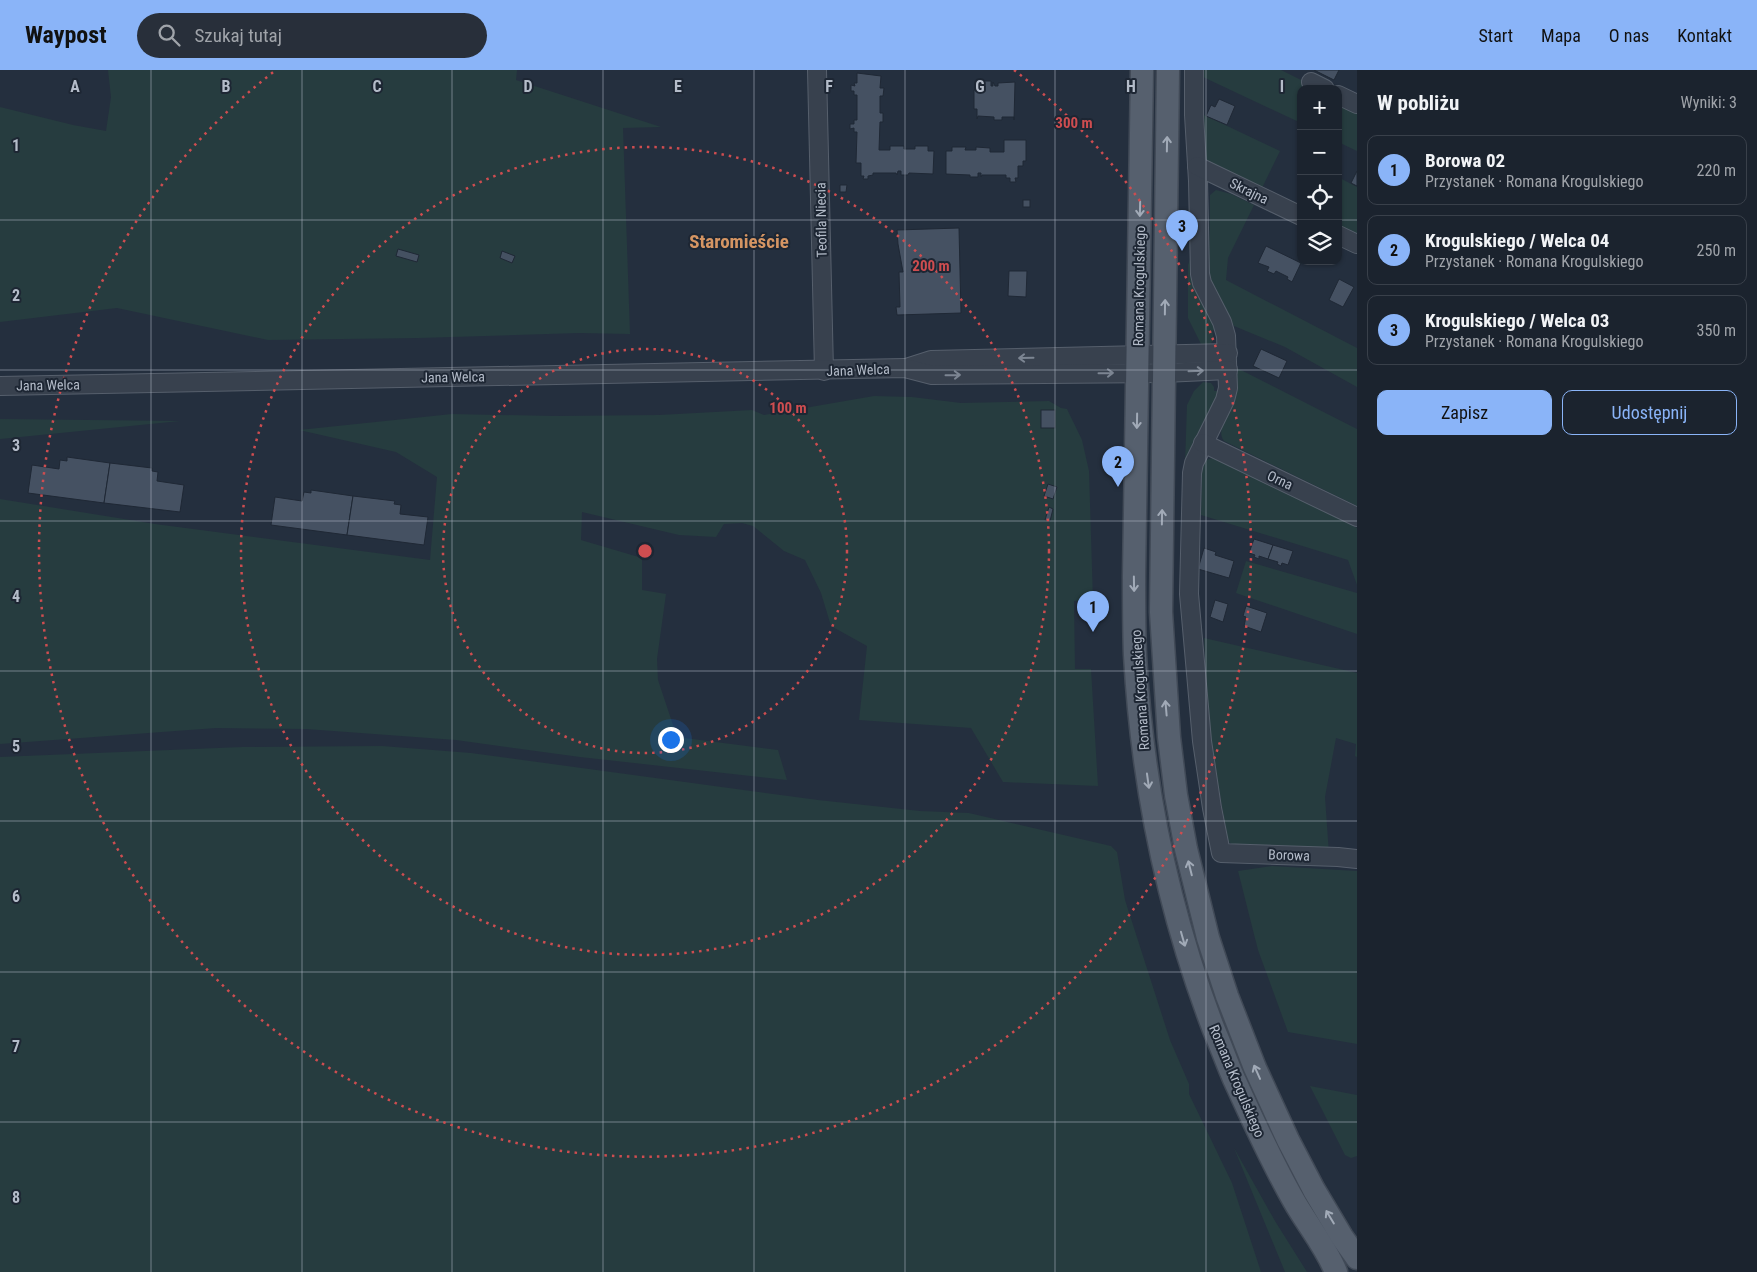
<!DOCTYPE html>
<html lang="pl">
<head>
<meta charset="utf-8">
<style>
  :root { --surface:#1b232e; --page:#282f3a; --text:#f1f3f6; --muted:#a0a4aa; --line:#39404a; --accent:#8ab4f8 }
  body { margin:0; font-family:"Roboto Condensed",sans-serif; background:var(--page); color:var(--text) }
  .controls { position:absolute; right:15px; top:15px; display:grid; overflow:hidden; border-radius:10px; box-shadow:0 1px 4px #0004 }
  .controls button { width:45px; height:45px; display:grid; place-items:center; padding:0; border:0; border-bottom:1px solid var(--line); background:var(--surface); color:var(--text); font:25px sans-serif }
  .you { position:absolute; left:670px; top:669px; width:18px; height:18px; margin:-12px; border:4px solid #fff; border-radius:50%; background:#1a73e8; box-shadow:0 0 0 8px #1a73e833 }
  .badge { display:grid; place-items:center; width:32px; height:32px; border-radius:50%; background:var(--accent); color:#111; font-size:16px; font-weight:700 }
  .pin { position:absolute; translate:-50% -41px; filter:drop-shadow(0 1px 2px #0008) }
  .pin::after { content:''; position:absolute; top:26px; width:18px; height:15px; background:inherit; clip-path:polygon(0 0,100% 0,50% 100%) }
  .list { margin:0; padding:0; list-style:none }
  h2 { display:flex; justify-content:space-between; align-items:center; height:65px; margin:0; padding:0 20px; font-size:21px }
  h2 small { font-size:16px; font-weight:400; color:var(--muted) }
  .list li { display:grid; grid-template-columns:32px 1fr auto; gap:15px; align-items:center; box-sizing:border-box; height:70px; margin:0 10px 10px; padding:0 10px; border:1px solid var(--line); border-radius:10px }
  .list b { display:block; font-size:19px; white-space:nowrap }
  .list p { margin:0; font-size:16px; white-space:nowrap; color:var(--muted) }
  .list em { font-size:16px; font-style:normal; color:var(--muted) }
  .actions { display:flex; gap:10px; padding:15px 20px }
  .actions a { flex:1; padding:11px 0; border:1px solid var(--accent); border-radius:10px; text-align:center; font-size:18px; color:var(--accent) }
  .actions .main { background:var(--accent); color:#111 }
  .icon { flex:none; width:28px; height:28px; fill:none; stroke:currentColor; stroke-width:2; stroke-linecap:round; stroke-linejoin:round }
  .map { position:relative; flex:none; width:1357px; height:1202px; overflow:hidden }
  header { display:flex; align-items:center; gap:30px; box-sizing:border-box; height:70px; padding:0 25px; background:var(--accent); color:#111 }
  header strong { font-size:24px }
  nav { display:flex; gap:28px; margin-inline-start:auto; font-size:18px }
  .search { width:350px; height:45px; background:var(--page); display:flex; align-items:center; gap:12px; box-sizing:border-box; padding:0 18px; border-radius:28px; color:var(--muted); font-size:19px }
  main { display:flex }
  aside { flex:1; background:var(--surface) }
  .map>svg:first-child { display:block }
</style>
</head>
<body>
<header>
<strong>Waypost</strong>
<div class="search"><svg class="icon" aria-label="search" viewBox="0 0 24 24"><circle cx="10" cy="10" r="6"/><path d="M15 15l6 6"/></svg>Szukaj tutaj</div>
<nav><a>Start</a><a>Mapa</a><a>O nas</a><a>Kontakt</a></nav>
</header>
<main>
<div class="map">
<svg width="1357" height="1202" viewBox="0 0 1357 1202">
  <rect width="100%" height="100%" fill="#242f3e"/>
  <g fill="#263c3f">
    <polygon points="108,0 517,0 516,10 661,57 623,58 630,264 579,263 419,268 268,270 117,238 0,252 0,37 73,55 106,61 111,27"/>
    <polygon points="1203,0 1281,0 1319,19 1301,19 1301,53 1203,7"/>
    <polygon points="1338,28 1357,37 1357,81 1338,72"/>
    <polygon points="1202,44 1280,81 1261,120 1207,91 1201,84"/>
    <polygon points="1338,107 1357,117 1357,167 1338,158"/>
    <polygon points="1216,120 1231,124 1254,135 1228,188 1226,210 1357,278 1357,317 1285,277 1234,256 1213,219 1209,204 1210,125"/>
    <path d="M1192 183 1194 214 1198 227 1217 259 1212 261C1215 270 1213 274 1204 277L1201 274 1188 248V195Z"/>
    <path d="M1235 297 1357 359V436L1224 371C1214 358 1234 338 1236 322 1238 314 1236 305 1235 297Z"/>
    <path d="M1203 312 1211 313 1214 317V321H1219C1209 347 1192 368 1185 395L1187 335 1194 321Z"/>
    <polygon points="874,326 912,327 961,333 1049,331 1061,338 1067,339 1082,370 1089,401 1093,530 1074,531 1075,599 1091,599 1098,716 1003,712 971,658 859,650 867,576 831,556 821,523 805,490 784,481 753,456 742,453 724,454 716,467 679,465 582,442 581,470 642,488 642,520 666,524 657,589 658,610 677,667 778,680 787,710 580,687 456,670 306,659 216,658 0,674 0,429 155,454 430,490 437,407 396,382 299,360 452,344 555,346 659,345 752,340 764,345"/>
    <polygon points="0,349 180,351 0,369"/>
    <polygon points="1212,388 1222,390 1251,402 1357,458 1357,515 1348,490 1201,445 1202,395 1206,390"/>
    <polygon points="1246,491 1357,523 1357,564 1236,523"/>
    <polygon points="1204,568 1357,603 1357,687 1355,686 1356,674 1336,668 1325,727 1329,784 1236,778 1228,771 1211,674 1208,644"/>
    <polygon points="382,676 471,683 818,730 920,741 969,743 1111,776 1117,782 1125,830 1170,970 1189,1014 1189,1024 1232,1113 1261,1202 0,1202 0,687 242,677"/>
    <polygon points="1272,796 1357,801 1357,974 1288,962 1258,880 1238,801"/>
    <polygon points="1310,1016 1357,1025 1357,1086 1351,1088 1345,1085"/>
    <polygon points="1234,1078 1275,1151 1307,1202 1285,1202"/>
  </g>
  <g fill="#455162" stroke="#1f2835">
    <polygon points="1314,0 1339,0 1334,10"/>
    <polygon points="857,3 881,6 880,18 884,18 883,26 880,26 880,43 883,43 883,52 880,52 879,80 890,80 890,76 904,76 904,79 915,79 915,76 928,76 928,81 934,81 933,104 909,103 908,105 901,105 901,101 898,101 897,105 896,103 873,103 873,105 868,106 868,109 863,109 864,106 861,106 861,93 856,93 857,62 854,62 854,58 850,59 850,54 854,54 854,50 857,50 857,25 854,25 854,21 851,21 851,15 855,16 854,13 857,13"/>
    <polygon points="978,11 991,11 991,16 993,16 993,12 995,16 998,16 998,13 1015,12 1014,50 1014,47 1002,47 1002,50 994,50 994,47 978,46 977,49 977,39 974,39 974,20 977,20"/>
    <polygon points="1219,29 1235,36 1227,55 1206,46 1211,35 1215,37"/>
    <polygon points="1004,70 1026,70 1026,91 1023,91 1023,96 1018,96 1018,108 1015,108 1016,112 1010,112 1010,108 1006,108 1006,105 982,105 981,107 981,103 978,103 978,107 970,107 970,105 946,104 946,81 952,81 952,77 966,77 965,80 976,80 976,77 990,78 990,82 1004,82"/>
    <polygon points="1357,101 1357,116 1351,113"/>
    <polygon points="840,115 847,115 846,122 840,122"/>
    <rect x="1023" y="130" width="7" height="7"/>
    <polygon points="959,158 961,243 897,245 896,237 900,237 899,202 903,202 898,174 897,160"/>
    <polygon points="1266,176 1301,193 1292,212 1287,209 1288,207 1276,201 1274,204 1267,201 1269,197 1258,193"/>
    <polygon points="398,179 419,185 417,192 396,186"/>
    <polygon points="502,181 515,186 512,193 500,188"/>
    <polygon points="1009,201 1027,201 1026,227 1008,226"/>
    <polygon points="1339,209 1354,217 1343,237 1329,230"/>
    <polygon points="1261,279 1287,291 1279,308 1253,296"/>
    <rect x="1041" y="340" width="14" height="18"/>
    <polygon points="67,387 110,393 104,433 28,423 32,395 59,399 60,390 67,391"/>
    <polygon points="110,393 152,398 152,401 158,402 157,411 184,415 180,442 104,433"/>
    <polygon points="1048,414 1057,417 1053,429 1044,426"/>
    <polygon points="311,420 353,426 347,465 271,455 275,427 302,431 304,422 311,423"/>
    <polygon points="353,426 395,431 394,434 401,435 400,444 428,447 424,475 347,465"/>
    <polygon points="1049,437 1053,439 1050,451 1045,450"/>
    <polygon points="1254,469 1273,475 1268,489 1259,486 1259,489 1254,487 1255,485 1249,483"/>
    <polygon points="1273,475 1293,481 1288,495 1282,493 1281,496 1277,494 1278,492 1268,489"/>
    <polygon points="1204,478 1216,482 1215,485 1234,491 1229,508 1198,499"/>
    <polygon points="1215,530 1228,534 1223,552 1210,547"/>
    <polygon points="1246,536 1267,543 1261,562 1244,556 1246,547 1243,546"/>
  </g>
  <g fill="none" stroke-linecap="round" stroke-linejoin="round">
    <defs>
      <g id="minor">
        <polyline points="817,0 824,301"/>
        <polyline points="1194,0 1194,45 1198,111 1200,204 1202,213 1222,252 1226,266 1228,318 1225,330 1194,393 1192,403 1189,524 1202,671 1212,738 1221,783 1338,787 1357,789"/>
        <polyline points="1311,12 1325,19"/>
        <polyline points="1338,25 1357,34"/>
        <polyline points="1197,96 1301,146"/>
        <polyline points="1338,165 1357,174"/>
        <polyline points="906,298 931,290 1228,283"/>
        <polyline points="0,316 905,298 932,305 1164,303 1228,300"/>
        <polyline points="1203,373 1357,447"/>
      </g>
      <g id="major">
        <path d="M1142 0 1134 506C1134 532 1134 559 1135 585 1142 714 1168 840 1214 960 1221 976 1227 993 1234 1009 1253 1050 1271 1091 1294 1131 1307 1154 1326 1177 1336 1202"/>
        <polyline points="1168,0 1161,542 1169,667 1176,725 1186,779 1208,868 1227,926 1255,998 1288,1070 1314,1120 1342,1167 1357,1188"/>
      </g>
    </defs>
    <use href="#minor" stroke="#565f6c" stroke-width="20"/>
    <use href="#major" stroke="#414a57" stroke-width="25"/>
    <use href="#minor" stroke="#38414e" stroke-width="18"/>
    <use href="#major" stroke="#56606e" stroke-width="22"/>
  </g>
  <defs><path id="oneway-shaft" d="M-6 0H5M1.5-3L5.5 0L1.5 3" fill="none" stroke-width="1.6" stroke-linecap="round" stroke-linejoin="round" transform="scale(1.25)"/></defs>
  <g stroke="#a1aab7">
    <use href="#oneway-shaft" transform="translate(1167 74) rotate(-89)"/>
    <use href="#oneway-shaft" transform="translate(1140 139) rotate(91)"/>
    <use href="#oneway-shaft" transform="translate(1165 237) rotate(-89)"/>
    <use href="#oneway-shaft" transform="translate(1137 351) rotate(91)"/>
    <use href="#oneway-shaft" transform="translate(1162 447) rotate(-89)"/>
    <use href="#oneway-shaft" transform="translate(1134 514) rotate(89)"/>
    <use href="#oneway-shaft" transform="translate(1166 638) rotate(-95)"/>
    <use href="#oneway-shaft" transform="translate(1148 711) rotate(82)"/>
    <use href="#oneway-shaft" transform="translate(1190 798) rotate(-104)"/>
    <use href="#oneway-shaft" transform="translate(1183 869) rotate(74)"/>
    <use href="#oneway-shaft" transform="translate(1257 1002) rotate(-114)"/>
    <use href="#oneway-shaft" transform="translate(1330 1147) rotate(-121)"/>
  </g>
  <g stroke="#7c8592">
    <use href="#oneway-shaft" transform="translate(1026 288) rotate(179)"/>
    <use href="#oneway-shaft" transform="translate(1196 301) rotate(-2)"/>
    <use href="#oneway-shaft" transform="translate(1106 303) rotate(-1)"/>
    <use href="#oneway-shaft" transform="translate(953 305) rotate(-1)"/>
  </g>
  <path fill="none" stroke="#b4bcc9" stroke-width="1" stroke-opacity="0.55" d="M151 0V1202M302 0V1202M452 0V1202M603 0V1202M754 0V1202M905 0V1202M1055 0V1202M1206 0V1202M0 150H1301M1338 150H1357M0 300H1357M0 451H1357M0 601H1357M0 751H1357M0 902H1357M0 1052H1357"/>
  <g fill="none" stroke="#ce4d50" stroke-width="2.5" stroke-dasharray="2.5 5">
    <circle cx="645" cy="481" r="202"/>
    <circle cx="645" cy="481" r="404"/>
    <path d="M1014 0A606 606 0 1 1 276 0"/>
  </g>
  <g text-anchor="middle" stroke-width="4" stroke-linejoin="round" paint-order="stroke">
    <g font-size="14" fill="#b4bcc9" stroke="#1d2633">
      <text transform="translate(1249 121) rotate(26)" y="5">Skrajna</text>
      <text transform="translate(821 150) rotate(-91)" y="5">Teofila Niecia</text>
      <text transform="translate(1139 216) rotate(-89)" y="5">Romana Krogulskiego</text>
      <text transform="translate(858 300) rotate(-2)" y="5">Jana Welca</text>
      <text transform="translate(453 307) rotate(-1)" y="5">Jana Welca</text>
      <text transform="translate(48 315) rotate(-1)" y="5">Jana Welca</text>
      <text transform="translate(1280 410) rotate(25)" y="5">Orna</text>
      <text transform="translate(1140 620) rotate(-94)" y="5">Romana Krogulskiego</text>
      <text transform="translate(1289 785) rotate(2)" y="5">Borowa</text>
      <text transform="translate(1237 1011) rotate(67)" y="5">Romana Krogulskiego</text>
    </g>
    <g font-size="19" font-weight="bold" fill="#d59563" stroke="#1d2633">
      <text x="739" y="178">Staromieście</text>
    </g>
  </g>
  <g font-size="16" text-anchor="middle" font-weight="bold" fill="#b4bcc9" stroke="#1d2633" stroke-width="4" stroke-linejoin="round" paint-order="stroke">
    <text x="75" y="22">A</text>
    <text x="226" y="22">B</text>
    <text x="377" y="22">C</text>
    <text x="528" y="22">D</text>
    <text x="678" y="22">E</text>
    <text x="829" y="22">F</text>
    <text x="980" y="22">G</text>
    <text x="1131" y="22">H</text>
    <text x="1282" y="22">I</text>
    <text x="16" y="81">1</text>
    <text x="16" y="231">2</text>
    <text x="16" y="381">3</text>
    <text x="16" y="532">4</text>
    <text x="16" y="682">5</text>
    <text x="16" y="832">6</text>
    <text x="16" y="982">7</text>
    <text x="16" y="1133">8</text>
  </g>
  <circle cx="645" cy="481" r="8" fill="#ce4d50" stroke="#1d2633" stroke-width="2.5"/>
  <g font-size="15" text-anchor="middle" font-weight="bold" fill="#ce4d50" stroke="#1d2633" stroke-width="4" stroke-linejoin="round" paint-order="stroke">
    <text x="1074" y="58">300 m</text>
    <text x="931" y="201">200 m</text>
    <text x="788" y="343">100 m</text>
  </g>
</svg>
<div class="controls">
<button>+</button>
<button>−</button>
<button><svg class="icon" aria-label="locate" viewBox="0 0 24 24"><circle cx="12" cy="12" r="6"/><path d="M12 2v4M12 18v4M2 12h4M18 12h4"/></svg></button>
<button><svg class="icon" aria-label="layers" viewBox="0 0 24 24"><path d="M12 4l9 5-9 5-9-5zM3 14l9 5 9-5"/></svg></button>
</div>
<div class="you"></div>
<div class="pin badge" style="left:1093px;top:562px">1</div>
<div class="pin badge" style="left:1118px;top:417px">2</div>
<div class="pin badge" style="left:1182px;top:181px">3</div>
</div>
<aside>
<h2>W pobliżu<small>Wyniki: 3</small></h2>
<ul class="list">
<li><span class="badge">1</span><div><b>Borowa 02</b><p>Przystanek · Romana Krogulskiego</p></div><em>220 m</em></li>
<li><span class="badge">2</span><div><b>Krogulskiego / Welca 04</b><p>Przystanek · Romana Krogulskiego</p></div><em>250 m</em></li>
<li><span class="badge">3</span><div><b>Krogulskiego / Welca 03</b><p>Przystanek · Romana Krogulskiego</p></div><em>350 m</em></li>
</ul>
<div class="actions"><a class="main">Zapisz</a><a>Udostępnij</a></div>
</aside>
</main>
</body>
</html>
